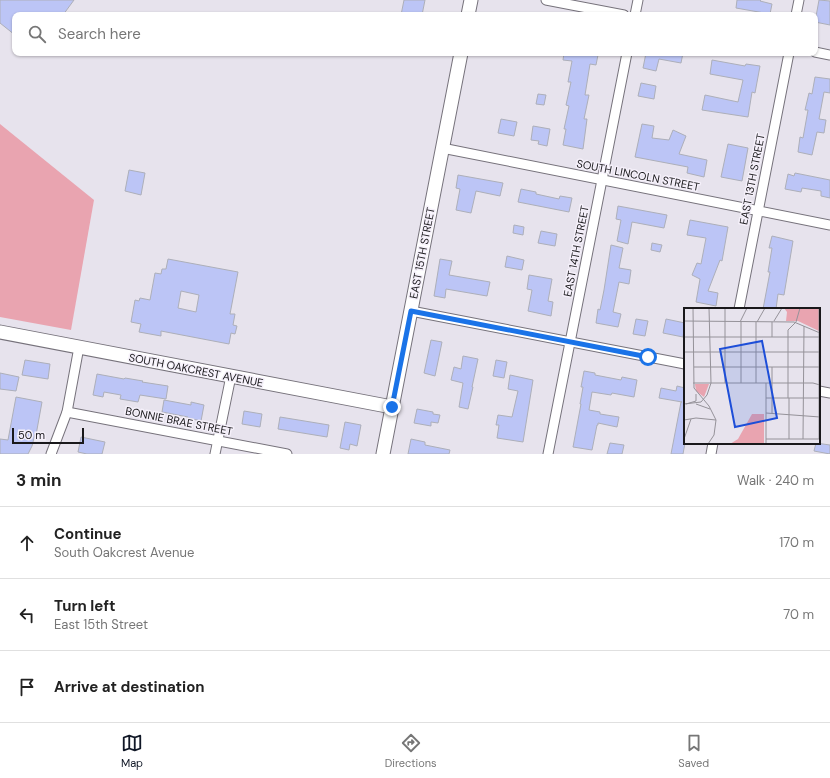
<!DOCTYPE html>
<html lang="en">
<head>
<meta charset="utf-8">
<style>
  :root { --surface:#fff; --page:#f6f6f6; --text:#222; --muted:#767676; --line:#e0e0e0; --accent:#111827 }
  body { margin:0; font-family:"DM Sans",sans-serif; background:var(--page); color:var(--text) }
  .scale { position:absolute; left:12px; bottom:10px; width:72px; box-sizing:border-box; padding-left:4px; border:2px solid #19181b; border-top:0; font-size:11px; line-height:14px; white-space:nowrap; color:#19181b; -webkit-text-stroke:3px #f5f0fa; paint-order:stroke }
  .stop { position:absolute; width:12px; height:12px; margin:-9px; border:3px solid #1a73e8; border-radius:50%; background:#fff }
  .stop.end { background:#1a73e8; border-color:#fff; box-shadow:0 1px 4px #0008 }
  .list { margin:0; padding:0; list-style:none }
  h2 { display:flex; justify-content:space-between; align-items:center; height:52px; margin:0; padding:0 16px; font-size:17px }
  h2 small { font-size:13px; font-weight:400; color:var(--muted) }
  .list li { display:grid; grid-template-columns:26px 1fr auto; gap:12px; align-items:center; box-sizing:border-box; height:72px; padding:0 16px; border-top:1px solid var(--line) }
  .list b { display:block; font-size:15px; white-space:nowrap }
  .list p { margin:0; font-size:13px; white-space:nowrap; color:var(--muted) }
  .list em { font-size:13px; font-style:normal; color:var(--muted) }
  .icon { flex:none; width:22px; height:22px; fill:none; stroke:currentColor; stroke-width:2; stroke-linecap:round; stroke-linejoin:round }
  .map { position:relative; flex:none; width:830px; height:454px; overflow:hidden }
  .search { position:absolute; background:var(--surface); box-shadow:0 1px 3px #0004; left:12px; right:12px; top:12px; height:44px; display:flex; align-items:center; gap:10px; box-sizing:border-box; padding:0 14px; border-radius:8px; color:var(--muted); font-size:15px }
  .sheet { height:268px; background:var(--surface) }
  nav { display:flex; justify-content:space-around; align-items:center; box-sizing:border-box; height:56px; border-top:1px solid var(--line); background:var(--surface); font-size:11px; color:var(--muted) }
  nav a { display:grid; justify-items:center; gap:2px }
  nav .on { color:var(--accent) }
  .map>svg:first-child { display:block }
</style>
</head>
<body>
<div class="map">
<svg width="830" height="454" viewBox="0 0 830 454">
  <rect width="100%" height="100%" fill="#e7e3ed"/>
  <polygon fill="#e9a4b0" points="0,124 94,200 71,330 0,317"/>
  <g fill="#bcc5f6" stroke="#adafb9" fill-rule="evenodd">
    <polygon points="0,0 74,0 63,15 15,15 15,35 0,23"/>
    <polygon points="404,0 425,0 422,15 401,15"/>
    <polygon points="737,0 761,0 760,1 772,4 770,14 736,8"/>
    <polygon points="819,0 830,1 830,25 815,22"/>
    <polygon points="564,53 588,53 598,55 596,65 590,64 585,95 589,95 584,119 587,119 583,149 563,145 566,129 564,129 569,106 566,105 571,82 568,82 572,61 563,60"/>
    <polygon points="646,53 683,53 681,63 659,59 656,71 643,68"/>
    <polygon points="712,60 745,66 746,64 760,66 755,93 752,92 748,117 702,110 705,95 738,102 743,80 710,74"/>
    <polygon points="815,77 830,79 830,93 824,92 819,119 826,120 824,133 817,132 812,155 798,152 800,137 803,138 808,110 805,110 809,93 812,94"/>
    <polygon points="641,83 656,86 654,99 638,96"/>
    <polygon points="538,94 546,95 544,105 536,104"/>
    <polygon points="501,119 517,122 514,136 498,133"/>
    <polygon points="642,124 654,126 652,138 669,140 673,130 686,136 679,154 707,160 704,177 687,173 688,167 635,157"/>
    <polygon points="533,126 550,129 547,146 538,144 539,141 531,140"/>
    <polygon points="728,144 748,148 742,181 721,177"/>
    <polygon points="129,170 145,173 141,195 125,191"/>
    <polygon points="795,173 830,180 830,198 821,196 821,191 802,188 801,192 785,189 788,174 794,176"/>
    <polygon points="458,175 503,183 500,196 476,191 471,213 456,210 460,189 456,188"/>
    <polygon points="521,189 536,192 536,194 559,199 560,196 572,198 569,212 518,202"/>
    <polygon points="618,206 667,215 664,228 632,222 628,244 617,241 621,220 616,219"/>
    <polygon points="690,220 728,227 722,261 720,260 708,291 718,293 716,306 696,302 700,279 692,275 697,263 701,264 706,238 687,235"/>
    <polygon points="514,225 524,227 523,235 513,233"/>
    <polygon points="541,231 557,234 555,246 538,243"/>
    <polygon points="772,236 793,241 784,295 778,294 776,309 763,309 770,272 768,272 772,248 769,248"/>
    <polygon points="652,243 662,245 660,252 651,250"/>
    <polygon points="611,245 623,248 619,268 631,270 629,284 619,282 613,312 621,314 618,327 596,323 598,309 600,310 604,290"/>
    <polygon points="507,256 524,260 522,270 505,267"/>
    <path d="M168 259 238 272 230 314H235L233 325 237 326 235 334 231 333 229 344 161 331V336L139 332 141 324 131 322 135 300 139 301 140 298 150 300 155 273 161 274 162 269H166ZM181 291 199 295 196 312 178 308Z"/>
    <polygon points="440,259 452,261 449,275 490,282 487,296 446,289 445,298 434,296"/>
    <polygon points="529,275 552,279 548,301 553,302 551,316 528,311 532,290 527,289"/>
    <polygon points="636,319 648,321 645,336 633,334"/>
    <polygon points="666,319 685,323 683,337 663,333"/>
    <polygon points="431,340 442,342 435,376 424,373"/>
    <polygon points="463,356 478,359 472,387 473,387 468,409 459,407 463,383 451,380 454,367 461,369"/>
    <polygon points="25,360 50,364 48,379 22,375"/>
    <polygon points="496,360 507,362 504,378 493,376"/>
    <polygon points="584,371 595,373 595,375 621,380 622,377 637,380 634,397 612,393 611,395 592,392 589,410 600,412 600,414 619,417 617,427 598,423 598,425 597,425 592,450 573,447 581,404 580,404 583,387 581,387"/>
    <polygon points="0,373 19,377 16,391 0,389"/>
    <polygon points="97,374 124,379 125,378 143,381 142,382 168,386 166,399 140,395 138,402 120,399 121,395 104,392 103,397 93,395"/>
    <polygon points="510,375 533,380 523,442 497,438 499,425 496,425 498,415 512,417 518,391 508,389"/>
    <polygon points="677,386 685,388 685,443 683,454 671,454 681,402 682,402 659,398 661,388 676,391"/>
    <polygon points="16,397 42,402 36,435 35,434 32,446 28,454 0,454 0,439 8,440"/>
    <polygon points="164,400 191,405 191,402 204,405 201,421 188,418 188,417 162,412"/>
    <polygon points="417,409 433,412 433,414 440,415 438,423 431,422 431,426 414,423"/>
    <polygon points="244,411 262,414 260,427 242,424"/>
    <polygon points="280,417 329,425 327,437 278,429"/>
    <polygon points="345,422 361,425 357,446 350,444 349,450 340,448"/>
    <polygon points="81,437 105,442 102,454 87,454 78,452"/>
    <polygon points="411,439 425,442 425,445 450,450 449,454 408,454"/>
    <polygon points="610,443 624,445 622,454 607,454"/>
    <polygon points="816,443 830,445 830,454 814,451"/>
  </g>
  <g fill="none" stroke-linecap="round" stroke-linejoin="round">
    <defs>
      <g id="street">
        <polyline points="546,0 624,15"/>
        <polyline points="635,15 638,0"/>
        <polyline points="796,15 799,0"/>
        <polyline points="815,52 830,55"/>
        <polyline points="442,148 830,225"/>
        <polyline points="739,309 789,53"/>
        <polyline points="411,311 685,364"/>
        <polyline points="819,391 830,393"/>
        <polyline points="67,412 287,454"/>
        <polyline points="51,454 67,412 79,347"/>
        <polyline points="215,454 231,376"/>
        <polyline points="548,454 627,53"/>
        <polyline points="711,454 713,443"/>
      </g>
      <g id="secondary">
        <polyline points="468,15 471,0"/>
        <polyline points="0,332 392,407"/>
        <polyline points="383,454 461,53"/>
      </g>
    </defs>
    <use href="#street" stroke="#76727b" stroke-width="11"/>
    <use href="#secondary" stroke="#76727b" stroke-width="15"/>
    <use href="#street" stroke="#fff" stroke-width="9"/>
    <use href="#secondary" stroke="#fff" stroke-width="13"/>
  </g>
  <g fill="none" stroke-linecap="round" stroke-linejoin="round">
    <polyline stroke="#1a73e8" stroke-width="5" points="392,407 411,311 648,357"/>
  </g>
  <g text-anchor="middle" stroke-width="3" stroke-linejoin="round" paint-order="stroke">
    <g font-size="11" fill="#19181b" stroke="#f5f0fa">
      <text transform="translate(638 175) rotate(11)" y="4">SOUTH LINCOLN STREET</text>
      <text transform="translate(752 179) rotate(-79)" y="4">EAST 13TH STREET</text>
      <text transform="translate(576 251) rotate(-79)" y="4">EAST 14TH STREET</text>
      <text transform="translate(422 253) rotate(-79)" y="4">EAST 15TH STREET</text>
      <text transform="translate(196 370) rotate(11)" y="4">SOUTH OAKCREST AVENUE</text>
      <text transform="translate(179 421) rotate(11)" y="4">BONNIE BRAE STREET</text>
    </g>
  </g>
  <g transform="translate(684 308)">
    <rect width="136" height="136" fill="#e7e3ed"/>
    <path d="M100 0H135V23L114 13H102L103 4ZM11 76H25L20 89 12 83ZM68 106H80V136H46L54 131Z" fill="#e9a4b0"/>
    <path fill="none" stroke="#959299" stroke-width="1" d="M9 0 10 80 25 98 32 112 30 127 24 136M41 0V75M0 13 110 14 136 25M90 13 98 0M56 14 63 0M73 14 81 0M0 29H136M88 29V14M0 44H135M10 59H136M9 75H129L136 77M57 75V14M72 75V14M82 75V136M82 90H135M104 90V22L112 14 116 0M0 96 17 94 23 87 27 75 25 0M2 96 12 93V86M12 96 26 101M82 105 136 109M88 105V59M0 112 12 110 32 112M0 131 7 111M82 131H135M105 131V90M119 131 120 18M135 131V0"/>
    <path fill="#1d4ed8" fill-opacity="0.15" stroke="#1d4ed8" stroke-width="2" d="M78 33 93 110 51 119 36 41Z"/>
    <rect width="136" height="136" fill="none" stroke="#19181b" stroke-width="2"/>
  </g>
</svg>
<div class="scale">50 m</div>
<div class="stop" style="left:648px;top:357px"></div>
<div class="stop end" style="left:392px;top:407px"></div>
<div class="search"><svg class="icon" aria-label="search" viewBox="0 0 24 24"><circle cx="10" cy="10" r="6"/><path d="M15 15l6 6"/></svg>Search here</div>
</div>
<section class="sheet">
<h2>3 min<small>Walk · 240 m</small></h2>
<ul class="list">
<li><svg class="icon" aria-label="ahead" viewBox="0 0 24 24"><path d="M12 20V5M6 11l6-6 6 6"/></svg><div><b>Continue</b><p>South Oakcrest Avenue</p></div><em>170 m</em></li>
<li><svg class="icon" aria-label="left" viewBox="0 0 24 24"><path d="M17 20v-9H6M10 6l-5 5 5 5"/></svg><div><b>Turn left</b><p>East 15th Street</p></div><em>70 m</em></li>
<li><svg class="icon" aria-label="arrive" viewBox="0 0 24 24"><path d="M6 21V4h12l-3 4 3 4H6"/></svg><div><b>Arrive at destination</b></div></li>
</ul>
</section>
<nav>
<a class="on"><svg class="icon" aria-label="map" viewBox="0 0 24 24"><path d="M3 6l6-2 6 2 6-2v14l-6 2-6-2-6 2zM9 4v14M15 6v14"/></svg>Map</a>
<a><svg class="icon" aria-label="directions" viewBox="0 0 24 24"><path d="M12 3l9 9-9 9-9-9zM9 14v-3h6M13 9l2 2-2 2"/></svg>Directions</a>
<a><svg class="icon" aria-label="saved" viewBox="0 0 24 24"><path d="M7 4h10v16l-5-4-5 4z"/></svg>Saved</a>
</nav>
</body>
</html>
